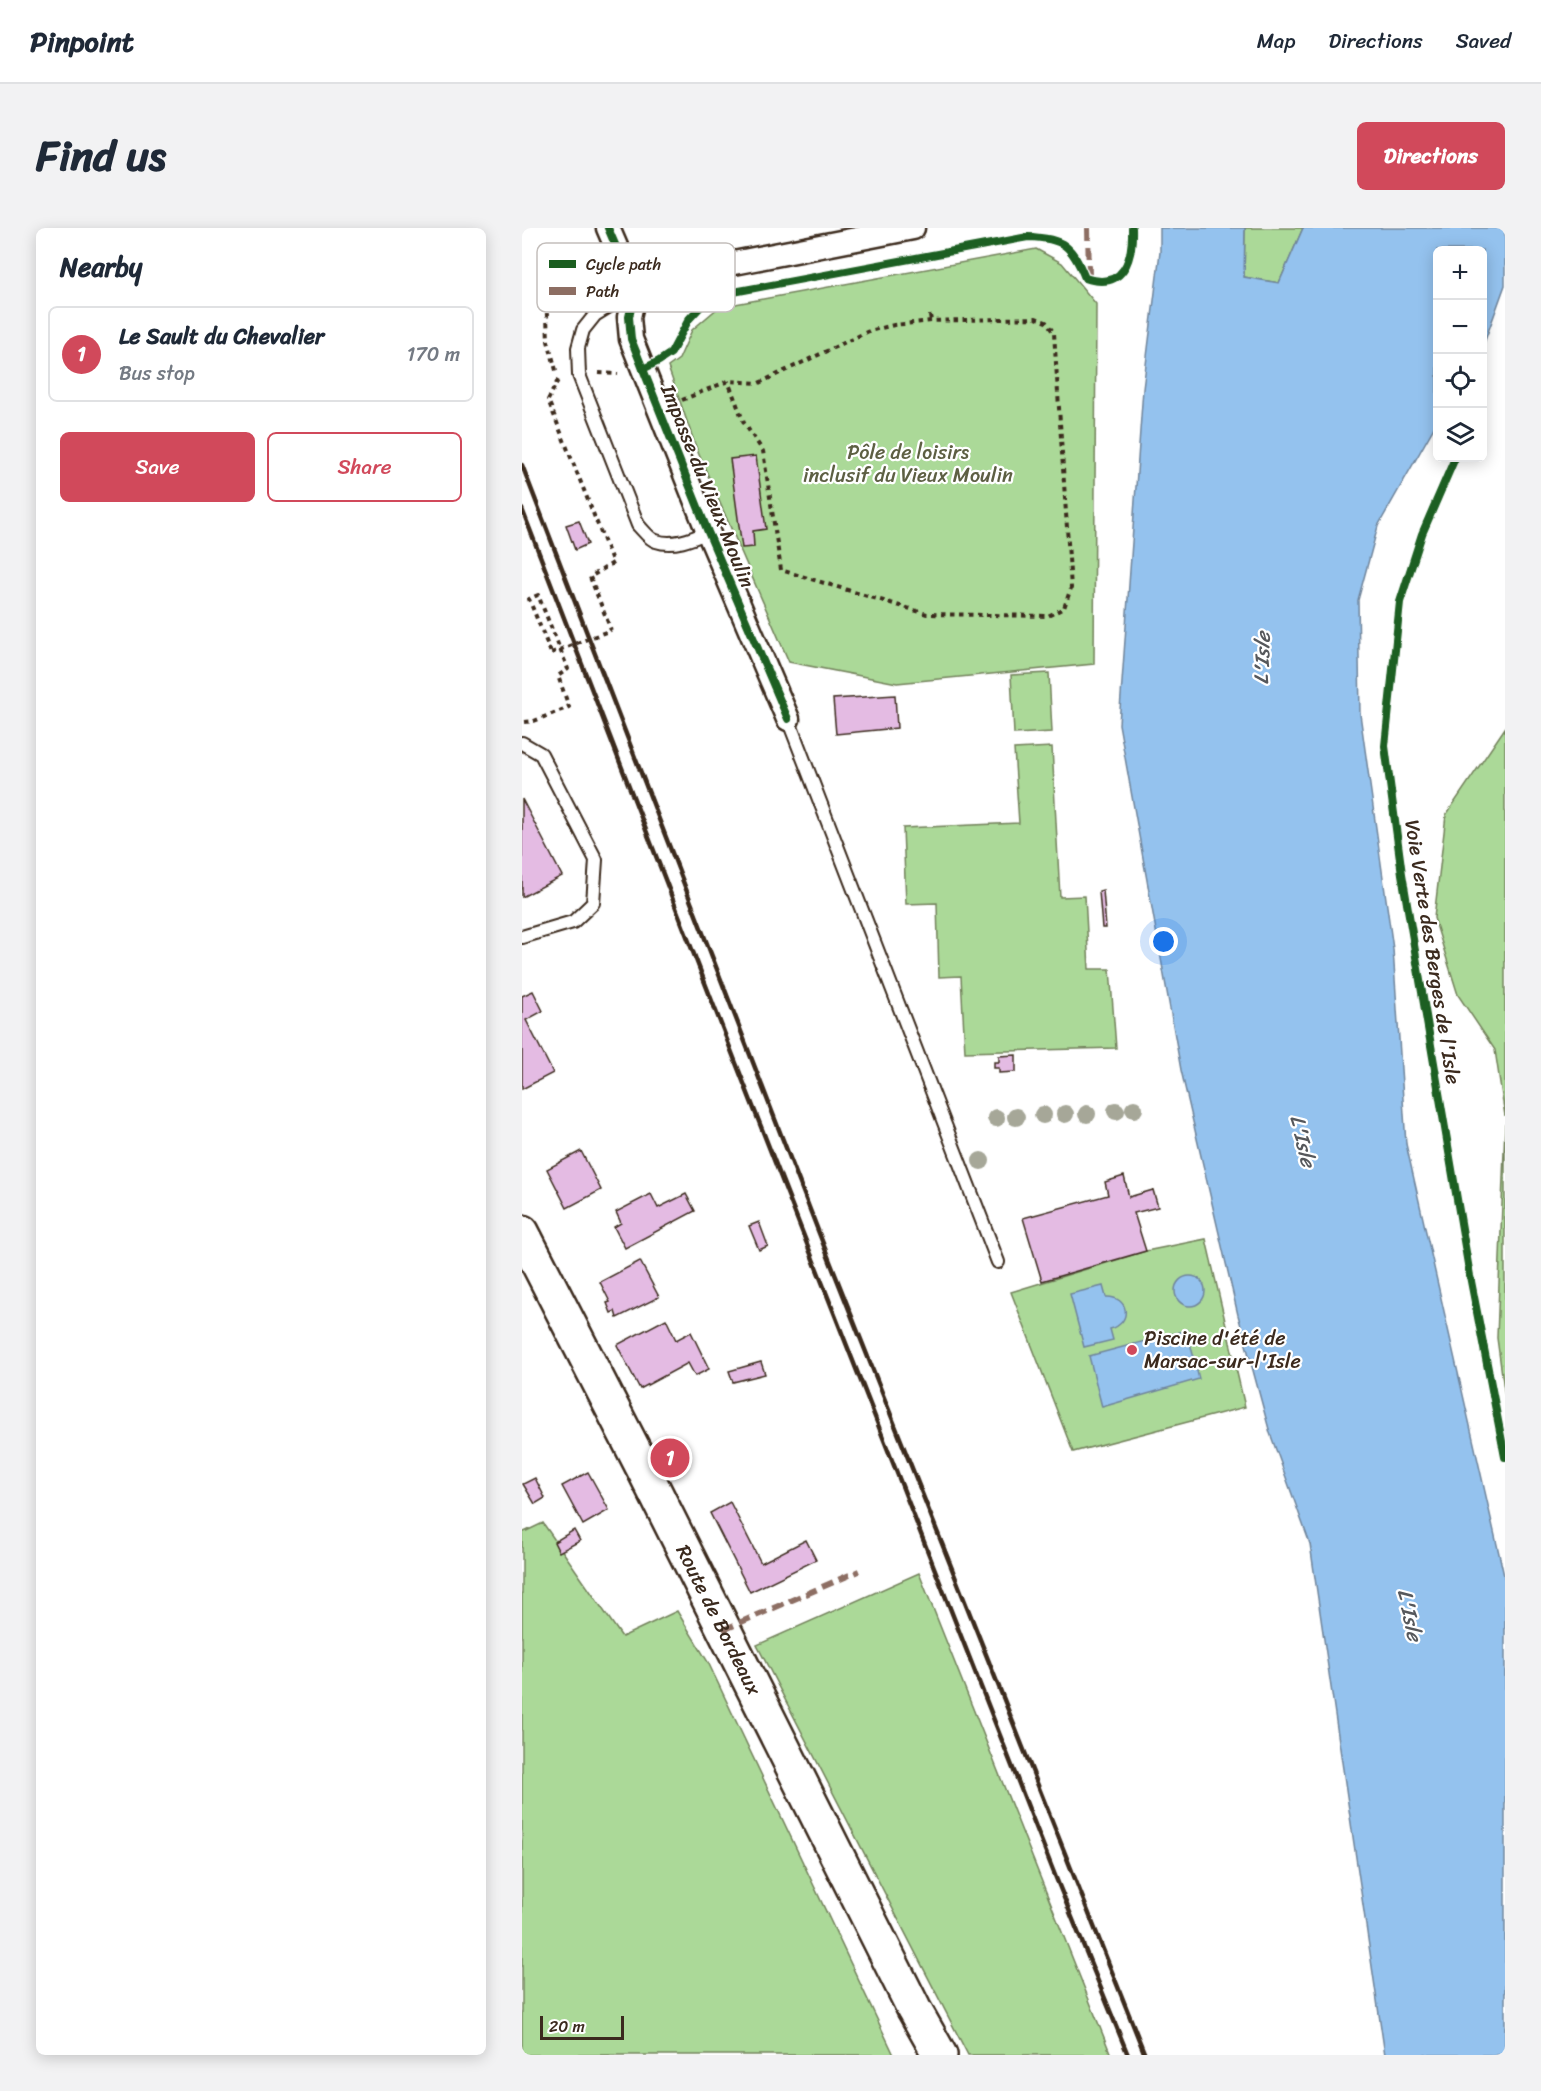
<!DOCTYPE html>
<html lang="en">
<head>
<meta charset="utf-8">
<style>
  :root { --surface:#fff; --page:#f2f2f3; --text:#1f2937; --muted:#747a83; --line:#e0e1e3; --accent:#d1495b }
  body { margin:0; font-family:Sriracha,sans-serif; background:var(--page); color:var(--text) }
  .controls { position:absolute; right:18px; top:18px; display:grid; overflow:hidden; border-radius:9px; box-shadow:0 3px 15px #0003 }
  .controls button { width:54px; height:54px; display:grid; place-items:center; padding:0; border:0; border-bottom:2px solid var(--line); background:var(--surface); color:var(--text); font:30px sans-serif }
  .scale { position:absolute; left:18px; bottom:15px; width:84px; box-sizing:border-box; padding-left:6px; border:3px solid #3b2a1e; border-top:0; font-size:16px; line-height:21px; white-space:nowrap; color:#3b2a1e; -webkit-text-stroke:4px #fff; paint-order:stroke }
  .you { position:absolute; left:642px; top:714px; width:21px; height:21px; margin:-15px; border:4px solid #fff; border-radius:50%; background:#1a73e8; box-shadow:0 0 0 9px #1a73e833 }
  .badge { display:grid; place-items:center; width:39px; height:39px; border-radius:50%; background:var(--accent); color:#fff; font-size:20px; font-weight:700 }
  .pin { position:absolute; translate:-50% -50%; border:3px solid #fff; box-shadow:0 2px 6px #0006 }
  .list { margin:0; padding:0; list-style:none }
  h2 { display:flex; justify-content:space-between; align-items:center; height:78px; margin:0; padding:0 24px; font-size:26px }
  h2 small { font-size:20px; font-weight:400; color:var(--muted) }
  .list li { display:grid; grid-template-columns:39px 1fr auto; gap:18px; align-items:center; box-sizing:border-box; height:96px; margin:0 12px 12px; padding:0 12px; border:2px solid var(--line); border-radius:9px }
  .list b { display:block; font-size:22px; white-space:nowrap }
  .list p { margin:0; font-size:20px; white-space:nowrap; color:var(--muted) }
  .list em { font-size:20px; font-style:normal; color:var(--muted) }
  .actions { display:flex; gap:12px; padding:18px 24px }
  .actions a { flex:1; padding:14px 0; border:2px solid var(--accent); border-radius:9px; text-align:center; font-size:21px; color:var(--accent) }
  .actions .main { background:var(--accent); color:#fff }
  .icon { flex:none; width:33px; height:33px; fill:none; stroke:currentColor; stroke-width:2; stroke-linecap:round; stroke-linejoin:round }
  .map { position:relative; flex:none; width:983px; height:1827px; overflow:hidden; border-radius:9px }
  header { display:flex; align-items:center; gap:36px; box-sizing:border-box; height:84px; padding:0 30px; background:var(--surface); border-bottom:2px solid var(--line) }
  header strong { font-size:28px }
  nav { display:flex; gap:33px; margin-inline-start:auto; font-size:21px }
  .intro { display:flex; align-items:center; justify-content:space-between; box-sizing:border-box; height:144px; padding:0 36px }
  h1 { margin:0; font-size:42px }
  .button { padding:15px 27px; border-radius:9px; background:var(--accent); color:#fff; font-size:21px; font-weight:700 }
  main { display:flex; gap:36px; padding:0 36px }
  aside { flex:1; background:var(--surface); border-radius:9px; box-shadow:0 3px 15px #0003 }
  .map>svg:first-child { display:block }
</style>
</head>
<body>
<header>
<strong>Pinpoint</strong>
<nav><a>Map</a><a>Directions</a><a>Saved</a></nav>
</header>
<div class="intro"><h1>Find us</h1><a class="button">Directions</a></div>
<main>
<aside>
<h2>Nearby<small></small></h2>
<ul class="list">
<li><span class="badge">1</span><div><b>Le Sault du Chevalier</b><p>Bus stop</p></div><em>170 m</em></li>
</ul>
<div class="actions"><a class="main">Save</a><a>Share</a></div>
</aside>
<div class="map">
<svg width="983" height="1827" viewBox="0 0 983 1827">
  <rect width="100%" height="100%" fill="#fff"/>
  <filter id="ink" filterUnits="userSpaceOnUse"><feTurbulence type="fractalNoise" baseFrequency=".0167" numOctaves="2"/><feDisplacementMap in="SourceGraphic" scale="12" xChannelSelector="R" yChannelSelector="G"/><feConvolveMatrix kernelMatrix="1 2 1 2 8 2 1 2 1" color-interpolation-filters="sRGB"/></filter>
  <g filter="url(#ink)">
    <g fill="#abd998" stroke="#73825b" stroke-width="1.5">
      <polygon points="723,0 781,0 757,55 722,49"/>
      <polygon points="514,21 540,35 574,76 572,436 375,455 267,434 175,222 146,139 157,131 170,102 197,79"/>
      <polygon points="527,445 530,504 492,506 489,447"/>
      <polygon points="983,500 983,888 973,822 936,767 912,690 924,587"/>
      <polygon points="530,519 538,669 563,668 567,741 588,741 594,820 443,824 439,748 417,749 415,675 384,676 381,600 497,595 492,521"/>
      <polygon points="983,896 983,1169 975,1110"/>
      <polygon points="684,1011 723,1179 551,1224 489,1064 624,1023"/>
      <polygon points="21,1295 100,1409 155,1383 186,1434 372,1827 0,1827 0,1305"/>
      <polygon points="397,1345 589,1827 446,1827 235,1417"/>
    </g>
    <g fill="#94c2ee" stroke="#70859b" stroke-width="1.5">
      <polygon points="638,0 723,0 722,49 757,55 781,0 983,0 983,57 961,118 960,22 915,22 915,194 856,298 836,372 838,486 871,721 884,916 983,1352 983,1827 863,1827 788,1316 748,1205 716,1087 659,842 597,496 621,161 638,24"/>
      <circle cx="668" cy="1063" r="15"/>
      <path d="M581 1058 584 1069C607 1068 611 1095 588 1101L591 1112 562 1119 548 1066Z"/>
      <polygon points="665,1102 677,1151 580,1179 567,1128"/>
    </g>
    <g fill="#e4bbe3" stroke="#3b2a1e" stroke-width="1.5">
      <polygon points="234,228 244,301 231,303 232,319 220,320 208,231"/>
      <polygon points="57,293 66,316 53,322 44,297"/>
      <polygon points="373,467 375,500 314,506 311,471"/>
      <polygon points="0,571 40,648 0,669"/>
      <polygon points="581,662 584,700 580,700 577,663"/>
      <polygon points="11,763 21,783 4,792 31,845 0,861 0,768"/>
      <polygon points="494,827 494,844 477,845 477,840 472,840 472,834 477,834 477,828"/>
      <polygon points="59,923 79,962 45,980 25,941"/>
      <polygon points="602,948 607,969 631,962 636,979 612,985 624,1023 520,1053 501,990 586,967 583,954"/>
      <polygon points="129,966 136,980 164,966 173,983 103,1020 92,999 99,995 94,984"/>
      <polygon points="237,994 246,1018 237,1022 227,998"/>
      <polygon points="118,1033 137,1069 95,1090 93,1083 89,1085 85,1075 88,1074 78,1054"/>
      <polygon points="144,1091 154,1112 169,1104 187,1141 173,1148 166,1135 118,1161 95,1117"/>
      <polygon points="239,1134 243,1146 211,1154 207,1143"/>
      <polygon points="66,1244 87,1282 61,1297 40,1258"/>
      <polygon points="13,1250 23,1270 13,1276 1,1256"/>
      <polygon points="208,1274 239,1335 284,1312 294,1332 228,1364 188,1285"/>
      <polygon points="52,1302 58,1313 37,1324 32,1314"/>
    </g>
    <g fill="none" stroke-linecap="round" stroke-linejoin="round">
      <defs>
        <g id="lane">
          <path d="M112 63 73 87 61 102 56 120 57 147 116 297C121 302 127 311 134 313 151 319 170 311 186 304"/>
          <polyline points="266,491 476,1034"/>
          <polyline points="0,515 19,526 74,632 71,675 51,694 0,709"/>
        </g>
        <g id="street">
          <polyline points="86,0 113,63 107,89 109,111 186,304 266,491"/>
          <polyline points="113,63 146,50 186,40 391,0"/>
        </g>
        <g id="secondary">
          <path id="s1" d="M0 1004 122 1242 392 1781 418 1827"/>
        </g>
      </defs>
      <use href="#lane" stroke="#3b2a1e" stroke-width="16"/>
      <use href="#street" stroke="#3b2a1e" stroke-width="27"/>
      <use href="#secondary" stroke="#3b2a1e" stroke-width="38"/>
      <g stroke="#3b2a1e" stroke-width="4" stroke-dasharray="4.5 4.5" stroke-linecap="butt">
        <polyline points="23,40 26,113 35,146"/>
        <polyline points="408,87 409,93"/>
        <polyline points="77,145 96,146"/>
        <polyline points="36,152 26,172 91,335 68,349 89,402"/>
        <polyline points="160,172 206,153 237,155 347,103 372,97 409,93 514,90 524,94 532,105 549,360 542,380 526,388 405,386 259,342 241,223 222,195 206,153"/>
        <polyline points="3,494 12,493 47,479 36,448 46,441 16,367 7,371 29,425"/>
      </g>
      <use href="#lane" stroke="#fff" stroke-width="12"/>
      <use href="#street" stroke="#fff" stroke-width="22"/>
      <use href="#secondary" stroke="#fff" stroke-width="33"/>
      <g stroke="#3b2a1e" stroke-width="4.5">
        <polyline points="0,237 307,1031 623,1827"/>
        <polyline points="0,281 212,830 534,1650 606,1827"/>
      </g>
      <polyline stroke="#3b2a1e" stroke-width="4" stroke-dasharray="4.5 4.5" stroke-linecap="butt" points="29,425 89,402"/>
      <g stroke="#8d6e63" stroke-width="6" stroke-dasharray="12 6" stroke-linecap="butt">
        <polyline points="566,0 567,49"/>
        <polyline points="201,1402 337,1343"/>
      </g>
      <defs>
        <g id="cycleway">
          <polyline points="86,0 113,63 107,89 109,111 186,304 266,491"/>
          <path d="M121 141 137 133 149 125 167 91 180 77 201 66 506 9C542 10 550 18 563 50 602 63 611 31 610 0"/>
          <polyline points="933,230 900,306 878,374 863,518 880,646 948,1048 983,1229"/>
        </g>
      </defs>
      <use href="#cycleway" stroke="#fff" stroke-width="11"/>
      <use href="#cycleway" stroke="#1b5e20" stroke-width="8"/>
    </g>
    <g fill="#a6a798">
      <circle cx="612" cy="881" r="9"/>
      <circle cx="594" cy="883" r="9"/>
      <circle cx="543" cy="886" r="9"/>
      <circle cx="565" cy="886" r="9"/>
      <circle cx="521" cy="887" r="9"/>
      <circle cx="494" cy="889" r="9"/>
      <circle cx="474" cy="890" r="9"/>
      <circle cx="459" cy="933" r="9"/>
    </g>
  </g>
  <circle fill="#d1495b" stroke="#fff" stroke-width="2" cx="610" cy="1122" r="6"/>
  <g text-anchor="middle" stroke-width="4.5" stroke-linejoin="round" paint-order="stroke">
    <g font-size="20" fill="#5d5f43" stroke="#fff">
      <text x="386" y="231">Pôle de loisirs<tspan x="386" dy="23">inclusif du Vieux Moulin</tspan></text>
    </g>
    <g font-size="20" fill="#3b2a1e" stroke="#fff">
      <text transform="translate(186 258) rotate(68)" y="7">Impasse du Vieux Moulin</text>
      <text transform="translate(911 724) rotate(81)" y="7">Voie Verte des Berges de l'Isle</text>
      <text dy="7" stroke="none"><textPath href="#s1" startOffset="435">Route de Bordeaux</textPath></text>
    </g>
    <g font-size="20" fill="#3b2a1e" stroke="#fff" text-anchor="start">
      <text x="622" y="1117">Piscine d'été de<tspan x="622" dy="23">Marsac-sur-l'Isle</tspan></text>
    </g>
    <g font-size="21" font-style="italic" fill="#56585c" stroke="#fff">
      <text transform="translate(740 430) rotate(-88)" y="7">L'Isle</text>
      <text transform="translate(781 913) rotate(77)" y="7">L'Isle</text>
      <text transform="translate(888 1387) rotate(78)" y="7">L'Isle</text>
    </g>
  </g>
  <rect x="15" y="15" width="198" height="69" rx="9" fill="#fff" stroke="#c4bfbc" stroke-width="1.5"/>
  <rect x="27" y="32" width="27" height="8" fill="#1b5e20"/>
  <rect x="27" y="59" width="27" height="8" fill="#8d6e63"/>
  <g font-size="16" fill="#3b2a1e">
    <text x="64" y="42">Cycle path</text>
    <text x="64" y="69">Path</text>
  </g>
</svg>
<div class="controls">
<button>+</button>
<button>−</button>
<button><svg class="icon" aria-label="locate" viewBox="0 0 24 24"><circle cx="12" cy="12" r="6"/><path d="M12 2v4M12 18v4M2 12h4M18 12h4"/></svg></button>
<button><svg class="icon" aria-label="layers" viewBox="0 0 24 24"><path d="M12 4l9 5-9 5-9-5zM3 14l9 5 9-5"/></svg></button>
</div>
<div class="scale">20 m</div>
<div class="you"></div>
<div class="pin badge" style="left:148px;top:1230px">1</div>
</div>
</main>
</body>
</html>
